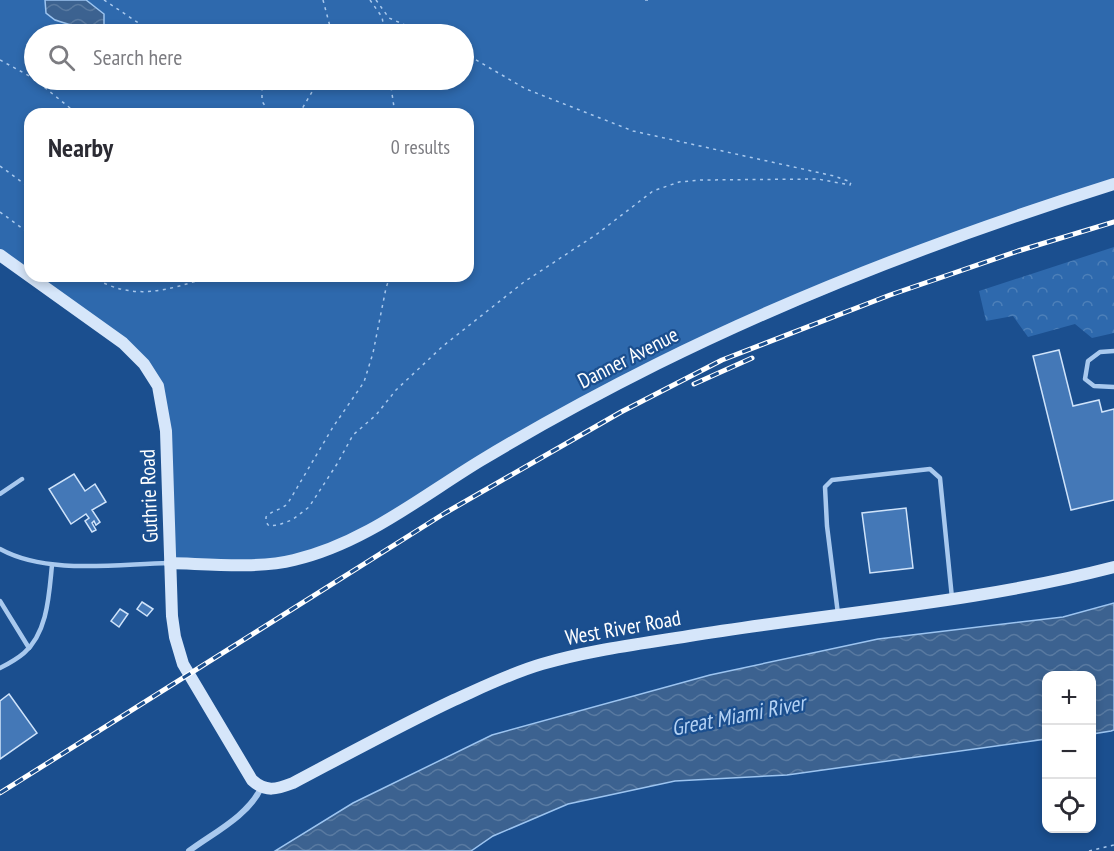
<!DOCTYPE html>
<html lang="en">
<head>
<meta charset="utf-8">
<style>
  :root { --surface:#fff; --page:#f2f2f3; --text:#2b2b33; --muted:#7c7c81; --line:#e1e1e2 }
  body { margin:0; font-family:"PT Sans Narrow",sans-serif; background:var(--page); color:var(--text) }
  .controls { position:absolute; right:18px; bottom:18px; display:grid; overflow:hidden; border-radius:12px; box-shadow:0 3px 9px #0003 }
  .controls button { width:54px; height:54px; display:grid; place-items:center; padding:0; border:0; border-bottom:2px solid var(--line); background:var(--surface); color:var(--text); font:30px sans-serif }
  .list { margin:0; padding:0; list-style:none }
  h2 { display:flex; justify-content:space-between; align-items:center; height:78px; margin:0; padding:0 24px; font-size:26px }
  h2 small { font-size:20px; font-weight:400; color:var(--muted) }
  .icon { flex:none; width:33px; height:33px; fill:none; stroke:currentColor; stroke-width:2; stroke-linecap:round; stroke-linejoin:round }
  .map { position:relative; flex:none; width:1114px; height:851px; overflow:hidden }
  .search { position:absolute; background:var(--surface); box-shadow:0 3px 9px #0003; left:24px; top:24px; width:450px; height:66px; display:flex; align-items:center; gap:15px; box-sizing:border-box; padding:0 21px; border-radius:33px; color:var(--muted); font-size:22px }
  .panel { position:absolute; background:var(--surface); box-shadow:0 3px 9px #0003; left:24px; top:108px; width:450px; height:174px; border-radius:18px }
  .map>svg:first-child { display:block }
</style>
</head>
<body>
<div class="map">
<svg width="1114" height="851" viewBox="0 0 1114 851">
  <defs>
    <pattern id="forest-crowns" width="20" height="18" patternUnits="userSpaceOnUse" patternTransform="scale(1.5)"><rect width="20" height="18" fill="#2e69ad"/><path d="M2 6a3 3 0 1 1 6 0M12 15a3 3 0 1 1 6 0" fill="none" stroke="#4d80b9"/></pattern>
    <pattern id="water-waves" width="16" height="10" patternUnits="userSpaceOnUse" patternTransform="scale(1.5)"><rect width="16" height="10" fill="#3c6290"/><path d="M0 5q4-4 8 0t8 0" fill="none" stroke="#597aa1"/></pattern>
  </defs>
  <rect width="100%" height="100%" fill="#1b4f8f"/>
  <path fill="#2e69ad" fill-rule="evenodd" d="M0 0H1114V184L1012 216 656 365 369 530 292 561 170 563 164 416 144 364 0 255ZM34 34H464V80H34ZM30 114H468V276H30Z"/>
  <polygon fill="url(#forest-crowns)" points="1114,247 1114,333 1092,338 1075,324 1028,337 1013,316 986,321 979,291"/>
  <g fill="url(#water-waves)" stroke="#9cc4f0" stroke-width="1.5">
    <polygon points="45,0 86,0 104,14 104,25 118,34 84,34 74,26 55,20 46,13"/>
    <polygon points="1114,603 1114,730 1111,731 1092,734 1092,676 1046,676 1046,739 787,775 675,781 568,804 493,836 471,851 275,851 353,803 492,735 710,675 878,639 1063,617"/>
  </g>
  <g fill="#4478b7" stroke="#cfe3fa" stroke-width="1.5">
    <polygon points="1059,350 1073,406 1099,400 1102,412 1114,409 1114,500 1071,510 1033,356"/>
    <polygon points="74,474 85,491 95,484 106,502 92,510 100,522 96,525 94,521 92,523 96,530 92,532 85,521 89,518 86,514 71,524 49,489"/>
    <polygon points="906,508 913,568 870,573 862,513"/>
    <polygon points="142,602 153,609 147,616 137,609"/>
    <polygon points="120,609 128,614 119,627 111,621"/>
    <polygon points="9,694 37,733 0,759 0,701"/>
  </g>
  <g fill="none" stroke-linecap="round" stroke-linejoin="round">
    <g stroke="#a9c9ee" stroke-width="1.5" stroke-dasharray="3 4.5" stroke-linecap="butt">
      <polyline points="104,0 155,34"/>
      <polyline points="323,0 332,34"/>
      <polyline points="370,0 382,17 385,34"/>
      <polyline points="376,0 389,18 426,34"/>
      <polyline points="645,0 651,0"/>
      <polyline points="0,60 33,78 70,108 83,114"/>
      <polyline points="262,80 262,101 270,114"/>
      <polyline points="390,80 395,114"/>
      <polyline points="299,114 319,80"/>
      <polyline points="0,166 30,188"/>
      <polyline points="0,212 30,234"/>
      <path d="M91 276C132 302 167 291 211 276"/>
      <path d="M390 276 386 288 373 353 364 382 333 427 288 503C282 510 272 510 266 517V522L269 526 278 525 292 520 309 507 337 464 353 435 376 415 396 390 443 346 524 282 597 234 653 191 679 182 701 180 818 179 850 185 851 182 834 176 633 131 526 89 464 53"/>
      <polyline points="1089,851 1114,845"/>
    </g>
    <g stroke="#a9c9ee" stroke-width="4.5">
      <polyline points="1114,351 1100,352 1088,361 1085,379 1094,386 1114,387"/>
      <polyline points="0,494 22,479"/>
      <path d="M0 549C47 575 116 564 168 563"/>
      <polyline points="0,601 29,648"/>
      <polyline points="838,614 827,526 825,487 832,480 930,469 940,478 952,598"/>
      <path d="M0 668C8 664 17 659 24 653 48 632 49 594 52 565"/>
    </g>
    <path stroke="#a9c9ee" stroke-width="6" d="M189 851C213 833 248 816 261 788"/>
    <g stroke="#d6e6fa" stroke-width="12">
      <path d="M0 255 123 343 144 364 158 386 166 431 172 616 175 637 183 664 252 780C266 793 277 789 293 783 346 755 399 726 454 700 483 687 511 673 542 664 590 650 640 644 689 636 830 613 975 603 1114 567"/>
      <path d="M170 563C208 564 258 569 294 560 363 544 421 497 480 461 538 426 597 394 657 364 804 291 958 233 1114 184"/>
    </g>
    <defs>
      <g id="rail">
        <polyline points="694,384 752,358"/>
        <polyline points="0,793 445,513 621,412 722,360 890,295 1018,251 1114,222"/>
      </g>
    </defs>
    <use href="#rail" stroke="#fff" stroke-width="5"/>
    <use href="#rail" stroke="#1b4f8f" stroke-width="3" stroke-dasharray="9" stroke-linecap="butt"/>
  </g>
  <g text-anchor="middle" stroke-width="4.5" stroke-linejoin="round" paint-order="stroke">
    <g font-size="21" fill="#fff" stroke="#1b4f8f">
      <text transform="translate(628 358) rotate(-27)" y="7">Danner Avenue</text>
      <text transform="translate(149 496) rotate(-92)" y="7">Guthrie Road</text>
      <text transform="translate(623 628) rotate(-10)" y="7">West River Road</text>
    </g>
    <g font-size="22" font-style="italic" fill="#b5d3f5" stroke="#1b4f8f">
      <text transform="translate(738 715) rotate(-11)" y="8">Great Miami River</text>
    </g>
  </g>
</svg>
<div class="controls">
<button>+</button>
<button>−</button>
<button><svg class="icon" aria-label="locate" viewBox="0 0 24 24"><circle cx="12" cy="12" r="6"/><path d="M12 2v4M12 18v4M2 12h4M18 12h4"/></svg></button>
</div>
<div class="search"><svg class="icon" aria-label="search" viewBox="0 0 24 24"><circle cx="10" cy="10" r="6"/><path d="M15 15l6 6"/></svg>Search here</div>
<section class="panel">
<h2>Nearby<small>0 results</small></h2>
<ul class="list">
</ul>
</section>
</div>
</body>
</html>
